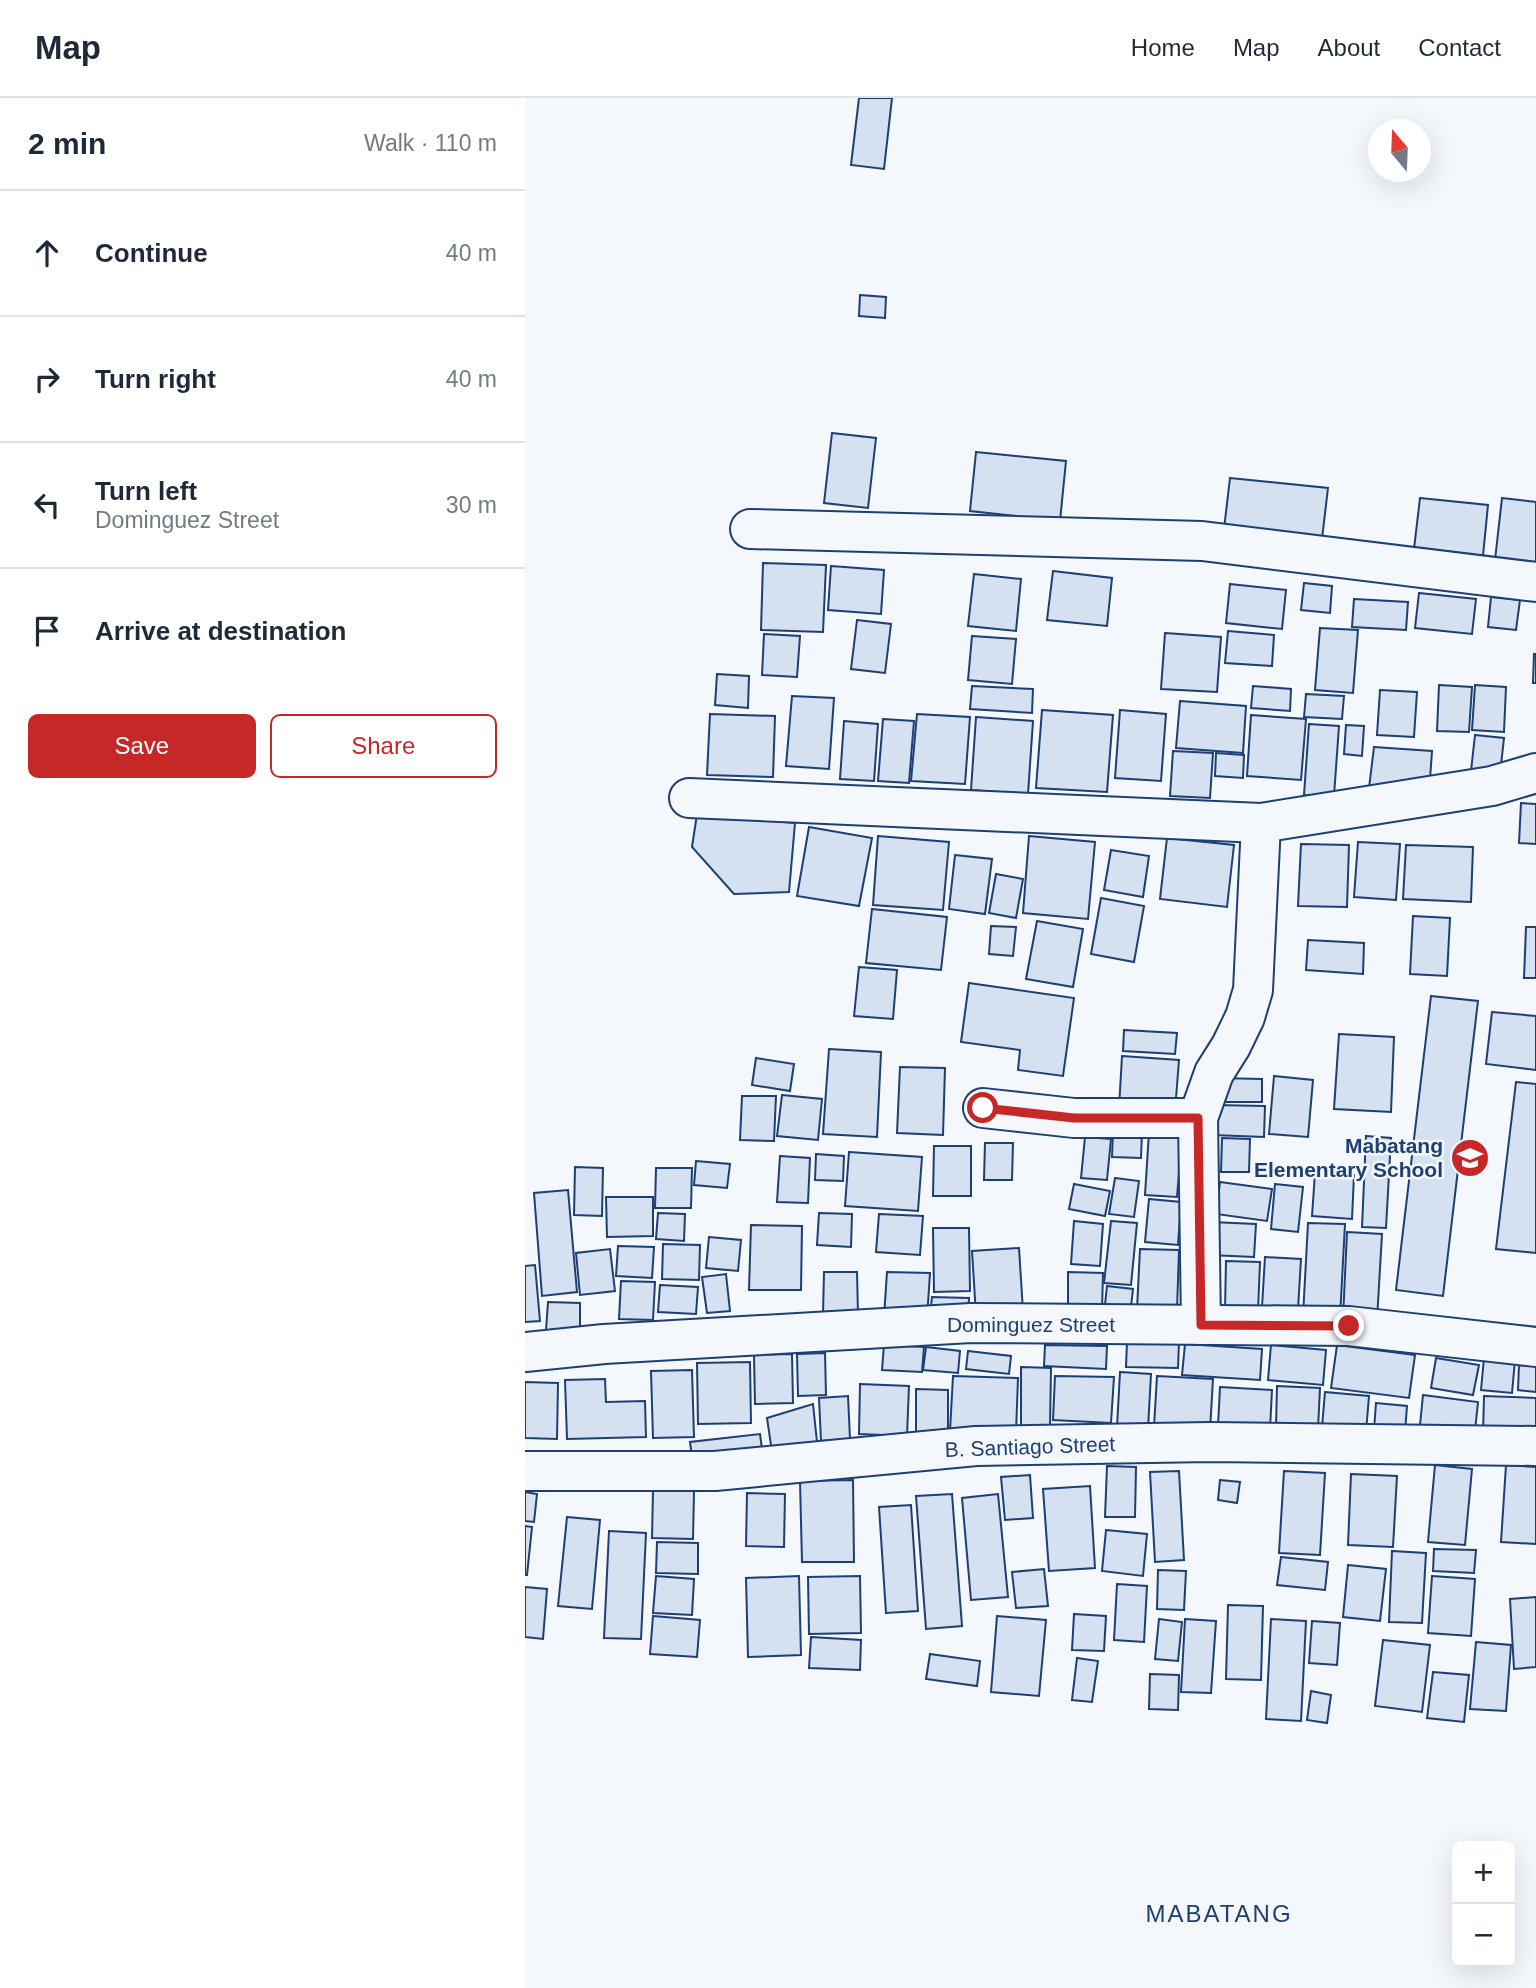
<!DOCTYPE html>
<html lang="en">
<head>
<meta charset="utf-8">
<style>
  :root { --surface:#fff; --page:#f6f6f7; --text:#1f2937; --muted:#747a83; --line:#e0e1e3; --accent:#c62828 }
  body { margin:0; font-family:Helvetica,sans-serif; background:var(--page); color:var(--text) }
  .controls { position:absolute; right:21px; bottom:21px; display:grid; overflow:hidden; border-radius:10px; box-shadow:0 7px 28px #0002 }
  .controls button { width:63px; height:63px; display:grid; place-items:center; padding:0; border:0; border-bottom:2px solid var(--line); background:var(--surface); color:var(--text); font:35px sans-serif }
  .compass { position:absolute; left:843px; top:21px; width:63px; height:63px; border-radius:50%; background:var(--surface); box-shadow:0 7px 28px #0002; rotate:341deg }
  .stop { position:absolute; width:21px; height:21px; margin:-16px; border:5px solid #c62828; border-radius:50%; background:#fff }
  .stop.end { background:#c62828; border-color:#fff; box-shadow:0 2px 7px #0008 }
  .list { margin:0; padding:0; list-style:none }
  h2 { display:flex; justify-content:space-between; align-items:center; height:91px; margin:0; padding:0 28px; font-size:30px }
  h2 small { font-size:23px; font-weight:400; color:var(--muted) }
  .list li { display:grid; grid-template-columns:46px 1fr auto; gap:21px; align-items:center; box-sizing:border-box; height:126px; padding:0 28px; border-top:2px solid var(--line) }
  .list b { display:block; font-size:26px; white-space:nowrap }
  .list p { margin:0; font-size:23px; white-space:nowrap; color:var(--muted) }
  .list em { font-size:23px; font-style:normal; color:var(--muted) }
  .actions { display:flex; gap:14px; padding:21px 28px }
  .actions a { flex:1; padding:16px 0; border:2px solid var(--accent); border-radius:10px; text-align:center; font-size:24px; color:var(--accent) }
  .actions .main { background:var(--accent); color:#fff }
  .icon { flex:none; width:38px; height:38px; fill:none; stroke:currentColor; stroke-width:2; stroke-linecap:round; stroke-linejoin:round }
  .map { position:relative; flex:none; width:1011px; height:1890px; overflow:hidden }
  header { display:flex; align-items:center; gap:42px; box-sizing:border-box; height:98px; padding:0 35px; background:var(--surface); border-bottom:2px solid var(--line) }
  header strong { font-size:33px }
  nav { display:flex; gap:38px; margin-inline-start:auto; font-size:24px }
  main { display:flex }
  aside { flex:1; background:var(--surface) }
  .map>svg:first-child { display:block }
</style>
</head>
<body>
<header>
<strong>Map</strong>
<nav><a>Home</a><a>Map</a><a>About</a><a>Contact</a></nav>
</header>
<main>
<aside>
<h2>2 min<small>Walk · 110 m</small></h2>
<ul class="list">
<li><svg class="icon" aria-label="ahead" viewBox="0 0 24 24"><path d="M12 20V5M6 11l6-6 6 6"/></svg><div><b>Continue</b></div><em>40 m</em></li>
<li><svg class="icon" aria-label="right" viewBox="0 0 24 24"><path d="M7 20v-9h11M14 6l5 5-5 5"/></svg><div><b>Turn right</b></div><em>40 m</em></li>
<li><svg class="icon" aria-label="left" viewBox="0 0 24 24"><path d="M17 20v-9H6M10 6l-5 5 5 5"/></svg><div><b>Turn left</b><p>Dominguez Street</p></div><em>30 m</em></li>
<li><svg class="icon" aria-label="arrive" viewBox="0 0 24 24"><path d="M6 21V4h12l-3 4 3 4H6"/></svg><div><b>Arrive at destination</b></div></li>
</ul>
<div class="actions"><a class="main">Save</a><a>Share</a></div>
</aside>
<div class="map">
<svg width="1011" height="1890" viewBox="0 0 1011 1890">
  <rect width="100%" height="100%" fill="#f4f7fb"/>
  <g fill="#d5e0f0" stroke="#1d3f73" stroke-width="2">
    <polygon points="334,0 367,0 359,71 326,67"/>
    <polygon points="335,197 361,199 360,220 334,218"/>
    <polygon points="307,335 351,340 343,410 299,405"/>
    <polygon points="451,354 541,363 535,423 445,413"/>
    <polygon points="705,380 803,390 797,441 699,431"/>
    <polygon points="895,400 963,407 958,458 889,451"/>
    <polygon points="977,400 1011,404 1011,466 970,462"/>
    <polygon points="238,465 301,467 298,534 236,532"/>
    <polygon points="306,468 359,472 356,516 303,512"/>
    <polygon points="528,473 587,480 582,528 522,522"/>
    <polygon points="449,476 496,481 491,533 443,528"/>
    <polygon points="779,485 807,488 805,515 776,512"/>
    <polygon points="705,486 761,492 757,531 701,525"/>
    <polygon points="894,495 951,501 947,536 890,530"/>
    <polygon points="966,499 995,502 991,532 963,529"/>
    <polygon points="829,501 883,504 881,532 827,529"/>
    <polygon points="332,522 366,526 360,575 326,571"/>
    <polygon points="795,530 833,532 828,595 790,592"/>
    <polygon points="703,533 749,537 747,568 700,565"/>
    <polygon points="640,535 696,539 692,594 636,591"/>
    <polygon points="239,536 275,538 272,579 237,577"/>
    <polygon points="447,538 491,541 487,586 443,582"/>
    <polygon points="1009,556 1011,556 1011,585 1008,585"/>
    <polygon points="192,576 224,578 223,610 190,607"/>
    <polygon points="914,587 947,589 944,634 912,633"/>
    <polygon points="950,587 981,589 979,634 947,632"/>
    <polygon points="447,588 508,591 507,615 445,611"/>
    <polygon points="728,588 766,591 765,613 726,610"/>
    <polygon points="855,592 892,594 889,639 852,637"/>
    <polygon points="781,596 819,598 817,621 779,619"/>
    <polygon points="267,598 309,600 304,671 261,668"/>
    <polygon points="655,603 721,608 718,655 651,650"/>
    <polygon points="517,612 588,617 582,694 511,690"/>
    <polygon points="595,612 641,616 636,683 590,680"/>
    <polygon points="185,616 250,618 248,679 182,677"/>
    <polygon points="392,616 445,619 440,686 386,683"/>
    <polygon points="726,617 781,621 776,682 722,678"/>
    <polygon points="451,619 508,623 503,696 446,692"/>
    <polygon points="358,621 389,623 384,685 353,683"/>
    <polygon points="319,623 353,626 349,683 315,681"/>
    <polygon points="784,626 814,628 809,698 779,697"/>
    <polygon points="821,627 839,628 837,658 819,656"/>
    <polygon points="950,637 979,640 975,676 946,673"/>
    <polygon points="849,649 907,653 905,681 844,690"/>
    <polygon points="648,653 688,655 685,700 645,698"/>
    <polygon points="691,655 719,657 718,680 690,678"/>
    <polygon points="996,705 1011,706 1011,746 994,745"/>
    <polygon points="172,716 270,725 264,794 209,796 167,749"/>
    <polygon points="284,729 347,740 334,808 272,798"/>
    <polygon points="353,738 424,744 418,812 348,807"/>
    <polygon points="504,738 570,744 563,821 498,815"/>
    <polygon points="642,740 709,747 702,809 635,801"/>
    <polygon points="833,744 875,746 871,802 829,799"/>
    <polygon points="776,746 824,747 822,809 773,808"/>
    <polygon points="881,747 948,749 946,804 878,801"/>
    <polygon points="586,752 624,758 618,799 579,792"/>
    <polygon points="430,757 467,761 460,816 424,811"/>
    <polygon points="471,776 498,781 491,820 464,815"/>
    <polygon points="576,800 619,808 609,864 566,856"/>
    <polygon points="347,811 422,819 416,872 341,865"/>
    <polygon points="888,818 925,820 922,878 885,876"/>
    <polygon points="512,823 558,831 548,889 501,881"/>
    <polygon points="466,828 491,829 488,858 464,856"/>
    <polygon points="1001,829 1011,829 1011,880 999,880"/>
    <polygon points="783,842 839,845 838,876 781,872"/>
    <polygon points="334,869 372,872 368,921 329,918"/>
    <polygon points="444,885 549,900 538,978 493,972 495,952 436,944"/>
    <polygon points="906,898 953,903 918,1198 871,1192"/>
    <polygon points="967,914 1011,918 1011,972 961,966"/>
    <polygon points="599,932 652,935 650,956 598,953"/>
    <polygon points="814,936 869,939 866,1014 809,1011"/>
    <polygon points="304,951 356,954 352,1039 298,1036"/>
    <polygon points="597,958 654,962 650,1013 594,1010"/>
    <polygon points="231,960 269,966 265,993 227,987"/>
    <polygon points="375,969 420,970 418,1037 372,1035"/>
    <polygon points="749,978 788,982 783,1039 744,1036"/>
    <polygon points="692,980 737,981 737,1004 692,1004"/>
    <polygon points="991,984 1011,986 1011,1155 971,1151"/>
    <polygon points="257,997 297,1001 293,1042 252,1038"/>
    <polygon points="217,998 251,998 249,1043 215,1042"/>
    <polygon points="689,1007 740,1008 739,1039 688,1037"/>
    <polygon points="588,1034 617,1034 616,1060 587,1059"/>
    <polygon points="624,1034 657,1037 652,1099 620,1097"/>
    <polygon points="841,1038 866,1040 861,1130 837,1129"/>
    <polygon points="560,1039 586,1041 582,1082 556,1080"/>
    <polygon points="697,1040 725,1041 724,1074 696,1074"/>
    <polygon points="460,1045 488,1045 487,1082 459,1082"/>
    <polygon points="409,1048 446,1048 446,1098 408,1098"/>
    <polygon points="324,1054 397,1059 393,1113 320,1108"/>
    <polygon points="291,1056 319,1058 318,1083 290,1082"/>
    <polygon points="255,1058 285,1060 283,1105 252,1104"/>
    <polygon points="171,1063 205,1066 202,1090 169,1087"/>
    <polygon points="50,1069 78,1070 77,1118 49,1117"/>
    <polygon points="131,1070 167,1070 166,1110 130,1110"/>
    <polygon points="790,1075 829,1077 827,1121 787,1118"/>
    <polygon points="590,1080 614,1083 609,1119 584,1116"/>
    <polygon points="695,1084 747,1091 742,1123 691,1116"/>
    <polygon points="549,1086 585,1093 580,1118 544,1111"/>
    <polygon points="750,1086 778,1089 773,1134 746,1131"/>
    <polygon points="43,1092 52,1194 17,1198 9,1095"/>
    <polygon points="81,1099 128,1099 128,1138 82,1139"/>
    <polygon points="624,1101 656,1104 653,1147 620,1144"/>
    <polygon points="133,1115 160,1116 159,1143 131,1141"/>
    <polygon points="294,1115 327,1116 326,1149 292,1147"/>
    <polygon points="354,1116 398,1118 395,1157 351,1154"/>
    <polygon points="549,1123 578,1126 575,1168 546,1166"/>
    <polygon points="586,1123 612,1125 606,1187 579,1185"/>
    <polygon points="686,1124 731,1126 729,1159 684,1157"/>
    <polygon points="783,1125 820,1126 815,1220 778,1218"/>
    <polygon points="226,1127 277,1128 276,1192 224,1192"/>
    <polygon points="408,1130 444,1130 445,1193 409,1194"/>
    <polygon points="822,1134 857,1136 852,1222 818,1220"/>
    <polygon points="184,1139 216,1142 213,1173 181,1170"/>
    <polygon points="138,1146 175,1147 174,1182 137,1181"/>
    <polygon points="93,1148 129,1149 127,1180 91,1178"/>
    <polygon points="494,1150 498,1213 451,1217 447,1153"/>
    <polygon points="85,1151 90,1193 55,1197 51,1155"/>
    <polygon points="615,1151 654,1152 652,1212 612,1211"/>
    <polygon points="740,1159 776,1161 773,1211 737,1209"/>
    <polygon points="701,1163 735,1164 733,1213 700,1212"/>
    <polygon points="10,1167 15,1223 0,1224 0,1168"/>
    <polygon points="299,1174 332,1174 333,1216 298,1216"/>
    <polygon points="362,1174 405,1175 402,1221 359,1219"/>
    <polygon points="543,1174 578,1175 577,1213 543,1213"/>
    <polygon points="201,1176 205,1213 182,1215 177,1179"/>
    <polygon points="96,1183 130,1184 128,1222 94,1221"/>
    <polygon points="135,1187 173,1189 171,1216 133,1214"/>
    <polygon points="582,1188 608,1191 605,1218 579,1216"/>
    <polygon points="407,1199 444,1200 443,1219 405,1217"/>
    <polygon points="23,1204 55,1205 55,1232 21,1232"/>
    <polygon points="602,1243 654,1244 653,1270 601,1269"/>
    <polygon points="660,1246 737,1251 735,1282 657,1277"/>
    <polygon points="359,1247 399,1249 397,1274 357,1272"/>
    <polygon points="520,1247 582,1248 581,1271 519,1268"/>
    <polygon points="746,1247 801,1252 798,1287 743,1282"/>
    <polygon points="812,1247 890,1257 884,1300 806,1290"/>
    <polygon points="401,1249 435,1253 433,1275 398,1272"/>
    <polygon points="443,1253 486,1258 484,1276 441,1271"/>
    <polygon points="300,1255 301,1297 273,1298 272,1256"/>
    <polygon points="267,1256 268,1305 230,1306 229,1257"/>
    <polygon points="911,1260 954,1267 948,1297 906,1290"/>
    <polygon points="959,1260 990,1262 987,1295 956,1292"/>
    <polygon points="225,1264 226,1325 173,1326 172,1265"/>
    <polygon points="994,1267 1011,1268 1011,1294 993,1292"/>
    <polygon points="496,1269 526,1270 525,1329 496,1329"/>
    <polygon points="167,1272 169,1339 128,1340 126,1273"/>
    <polygon points="595,1274 626,1276 623,1331 592,1329"/>
    <polygon points="428,1278 493,1280 491,1335 425,1333"/>
    <polygon points="530,1278 589,1279 586,1325 528,1322"/>
    <polygon points="632,1278 688,1281 685,1332 629,1329"/>
    <polygon points="80,1281 81,1304 120,1303 121,1339 42,1341 40,1282"/>
    <polygon points="0,1284 33,1285 32,1341 0,1340"/>
    <polygon points="335,1286 384,1288 382,1338 334,1336"/>
    <polygon points="752,1288 795,1290 793,1331 751,1329"/>
    <polygon points="695,1289 747,1292 745,1331 693,1328"/>
    <polygon points="391,1291 423,1292 423,1336 391,1336"/>
    <polygon points="800,1294 844,1298 841,1334 797,1329"/>
    <polygon points="898,1297 953,1304 950,1333 895,1327"/>
    <polygon points="323,1298 325,1341 296,1343 294,1300"/>
    <polygon points="959,1298 1011,1300 1011,1339 958,1337"/>
    <polygon points="851,1305 882,1308 880,1334 849,1332"/>
    <polygon points="288,1306 292,1344 247,1354 242,1320"/>
    <polygon points="235,1336 238,1358 168,1367 165,1344"/>
    <polygon points="910,1367 947,1371 940,1447 903,1444"/>
    <polygon points="981,1367 1011,1369 1011,1446 976,1444"/>
    <polygon points="582,1368 611,1369 610,1419 580,1419"/>
    <polygon points="654,1373 659,1462 630,1464 625,1374"/>
    <polygon points="759,1373 800,1375 795,1457 754,1455"/>
    <polygon points="826,1376 872,1378 868,1449 823,1447"/>
    <polygon points="505,1377 508,1420 480,1422 476,1379"/>
    <polygon points="328,1382 329,1464 277,1464 275,1383"/>
    <polygon points="695,1382 715,1384 712,1405 693,1402"/>
    <polygon points="565,1388 570,1470 524,1473 518,1391"/>
    <polygon points="128,1392 169,1393 168,1441 127,1440"/>
    <polygon points="0,1394 12,1396 9,1424 0,1423"/>
    <polygon points="222,1395 260,1396 259,1449 221,1448"/>
    <polygon points="427,1396 437,1528 401,1531 391,1398"/>
    <polygon points="473,1396 483,1499 446,1502 437,1400"/>
    <polygon points="386,1407 393,1513 361,1515 354,1409"/>
    <polygon points="42,1419 75,1422 67,1511 33,1508"/>
    <polygon points="0,1428 7,1429 2,1477 0,1477"/>
    <polygon points="581,1432 622,1436 618,1478 577,1473"/>
    <polygon points="84,1433 121,1435 116,1541 79,1540"/>
    <polygon points="132,1444 173,1445 173,1476 131,1475"/>
    <polygon points="909,1451 951,1452 949,1475 908,1473"/>
    <polygon points="867,1453 901,1455 897,1525 864,1524"/>
    <polygon points="756,1459 803,1464 800,1492 752,1487"/>
    <polygon points="823,1467 861,1471 855,1523 818,1519"/>
    <polygon points="519,1471 523,1508 491,1510 487,1474"/>
    <polygon points="633,1472 661,1473 659,1512 632,1511"/>
    <polygon points="131,1478 169,1481 167,1517 128,1515"/>
    <polygon points="274,1478 276,1557 223,1559 221,1480"/>
    <polygon points="335,1478 336,1535 284,1536 283,1479"/>
    <polygon points="907,1478 950,1481 946,1538 903,1535"/>
    <polygon points="592,1486 622,1488 619,1544 589,1542"/>
    <polygon points="0,1489 22,1491 18,1541 0,1539"/>
    <polygon points="1011,1499 1011,1569 989,1571 985,1501"/>
    <polygon points="703,1507 738,1508 736,1582 701,1581"/>
    <polygon points="549,1516 581,1518 579,1553 547,1552"/>
    <polygon points="128,1518 175,1522 172,1559 125,1556"/>
    <polygon points="472,1518 521,1522 514,1598 466,1594"/>
    <polygon points="634,1521 657,1524 653,1563 630,1561"/>
    <polygon points="660,1521 691,1523 686,1595 656,1594"/>
    <polygon points="746,1521 781,1523 776,1623 741,1621"/>
    <polygon points="787,1523 815,1525 812,1567 784,1565"/>
    <polygon points="286,1539 336,1542 335,1572 284,1570"/>
    <polygon points="858,1542 905,1547 897,1614 850,1608"/>
    <polygon points="951,1544 986,1547 981,1613 945,1611"/>
    <polygon points="405,1556 455,1563 452,1588 401,1581"/>
    <polygon points="552,1560 573,1563 567,1604 547,1602"/>
    <polygon points="908,1574 944,1577 939,1624 902,1620"/>
    <polygon points="625,1576 654,1577 653,1612 624,1611"/>
    <polygon points="786,1593 806,1597 802,1625 782,1622"/>
  </g>
  <g fill="none" stroke-linecap="round" stroke-linejoin="round">
    <defs>
      <g id="minor">
        <polyline points="225,431 677,443 1011,484"/>
        <polyline points="164,700 736,725 967,688 1011,675"/>
        <polyline points="458,1010 549,1020 673,1020"/>
        <polyline points="676,1227 673,1020 689,975 706,948 720,919 728,892 736,725"/>
        <polyline points="0,1254 79,1246 446,1225 824,1228 1011,1249"/>
      </g>
      <polyline id="major" points="0,1373 190,1373 451,1348 685,1344 1011,1348"/>
    </defs>
    <use href="#minor" stroke="#1d3f73" stroke-width="42"/>
    <use href="#major" stroke="#1d3f73" stroke-width="42"/>
    <use href="#minor" stroke="#f4f7fb" stroke-width="38"/>
    <use href="#major" stroke="#f4f7fb" stroke-width="38"/>
  </g>
  <g fill="none" stroke-linecap="round" stroke-linejoin="round">
    <polyline stroke="#c62828" stroke-width="9" points="458,1010 549,1020 673,1020 676,1227 824,1228"/>
  </g>
  <defs>
    <symbol id="school-disc" viewBox="-11 -11 22 22"><circle r="9.5" fill="#c62828" stroke="#f4f7fb"/><path d="M0-5L7-2L0 1L-7-2ZM-4 1L0 2.5L4 1V4Q0 6-4 4Z" fill="#fff"/></symbol>
  </defs>
  <g fill-rule="evenodd">
    <use href="#school-disc" x="923" y="1038" width="44" height="44"/>
  </g>
  <g text-anchor="middle" stroke-width="5" stroke-linejoin="round" paint-order="stroke">
    <g font-size="21" font-weight="bold" fill="#1d3f73" stroke="#f4f7fb" text-anchor="end">
      <text x="918" y="1055">Mabatang<tspan x="918" dy="24">Elementary School</tspan></text>
    </g>
    <g font-size="21" fill="#1d3f73" stroke="#f4f7fb">
      <text x="506" y="1234">Dominguez Street</text>
      <text transform="translate(505 1349) rotate(-2)" y="7">B. Santiago Street</text>
    </g>
    <g font-size="24" letter-spacing="2" fill="#1d3f73" stroke="#f4f7fb">
      <text x="694" y="1824">MABATANG</text>
    </g>
  </g>
</svg>
<div class="controls">
<button>+</button>
<button>−</button>
</div>
<svg class="compass" viewBox="-18 -18 36 36"><path d="M0-13l5 13h-10z" fill="#e53935"/><path d="M0 13l5-13h-10z" fill="#747a83"/></svg>
<div class="stop" style="left:458px;top:1010px"></div>
<div class="stop end" style="left:824px;top:1228px"></div>
</div>
</main>
</body>
</html>
